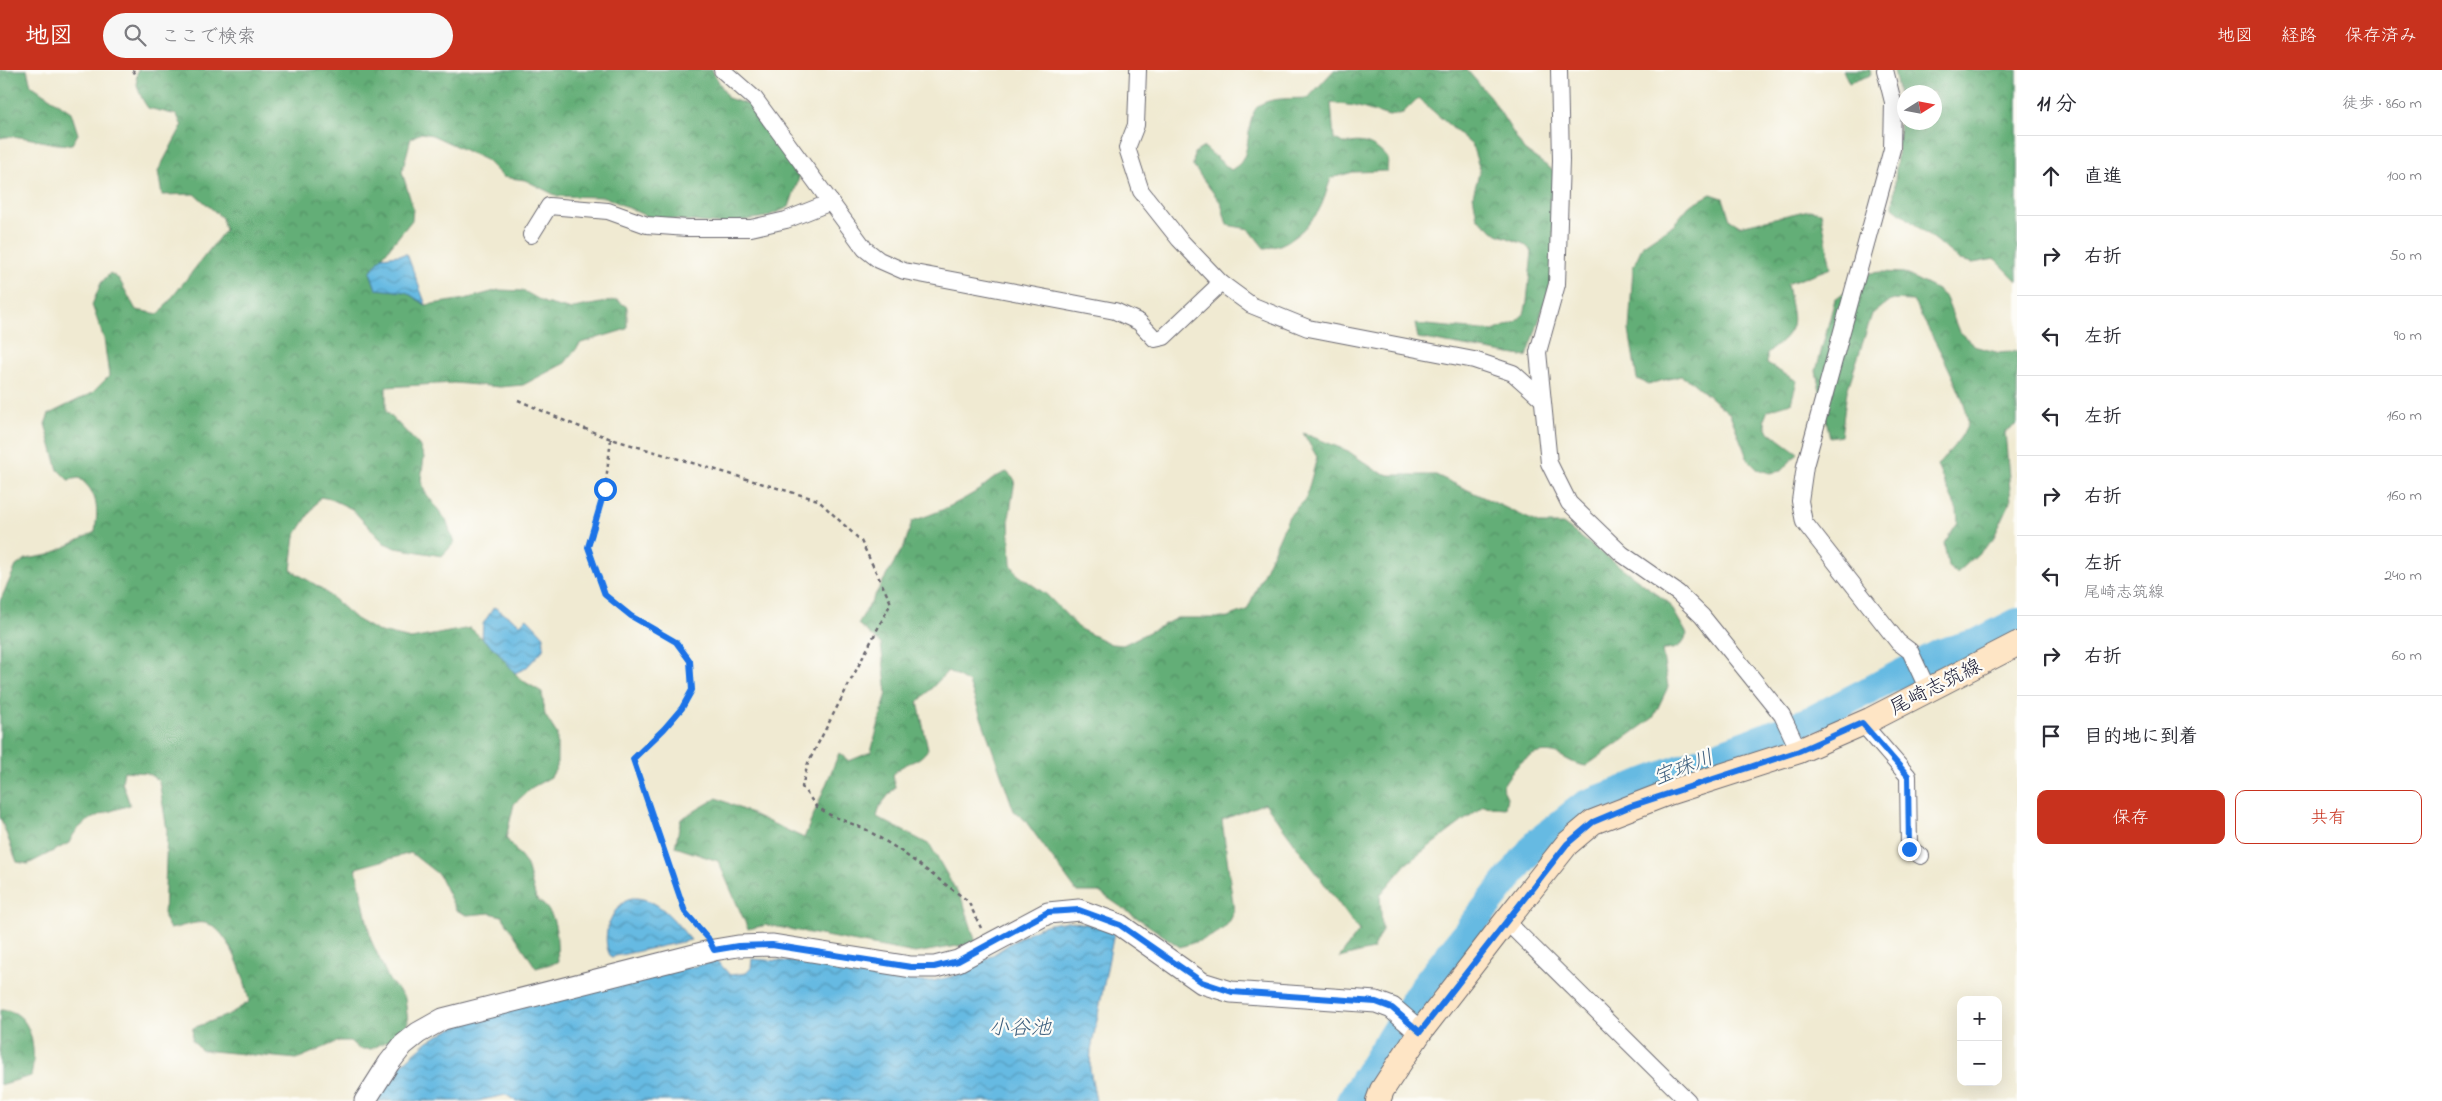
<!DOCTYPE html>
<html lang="ja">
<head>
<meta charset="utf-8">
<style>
  :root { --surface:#fff; --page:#f7f7f7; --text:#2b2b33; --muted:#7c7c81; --line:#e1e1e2; --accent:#c8321e }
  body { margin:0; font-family:"Indie Flower","Klee One",sans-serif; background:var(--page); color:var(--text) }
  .controls { position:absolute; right:15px; bottom:15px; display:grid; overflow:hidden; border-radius:10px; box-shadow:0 5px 20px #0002 }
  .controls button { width:45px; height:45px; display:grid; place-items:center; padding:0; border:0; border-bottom:1px solid var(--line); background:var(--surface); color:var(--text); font:25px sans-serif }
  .compass { position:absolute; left:1897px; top:15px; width:45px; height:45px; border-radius:50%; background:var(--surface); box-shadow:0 5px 20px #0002; rotate:79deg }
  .stop { position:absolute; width:15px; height:15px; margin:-11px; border:4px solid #1a73e8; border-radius:50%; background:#fff }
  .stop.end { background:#1a73e8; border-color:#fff; box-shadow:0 1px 5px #0008 }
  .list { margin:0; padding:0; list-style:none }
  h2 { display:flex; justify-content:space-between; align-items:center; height:65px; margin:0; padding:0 20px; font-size:21px }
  h2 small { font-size:16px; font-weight:400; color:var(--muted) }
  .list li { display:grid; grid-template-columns:32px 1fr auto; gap:15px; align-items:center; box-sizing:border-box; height:80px; padding:0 20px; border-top:1px solid var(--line) }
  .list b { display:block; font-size:19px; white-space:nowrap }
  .list p { margin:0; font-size:16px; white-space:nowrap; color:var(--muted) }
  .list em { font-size:16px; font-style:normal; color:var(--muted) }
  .actions { display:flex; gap:10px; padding:15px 20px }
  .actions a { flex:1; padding:11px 0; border:1px solid var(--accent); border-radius:10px; text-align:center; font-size:18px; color:var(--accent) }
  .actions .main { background:var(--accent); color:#fff }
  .icon { flex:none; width:28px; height:28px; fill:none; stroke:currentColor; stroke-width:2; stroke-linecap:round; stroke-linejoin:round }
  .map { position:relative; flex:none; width:2017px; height:1031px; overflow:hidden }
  header { display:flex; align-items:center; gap:30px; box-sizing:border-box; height:70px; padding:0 25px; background:var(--accent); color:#fff }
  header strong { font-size:24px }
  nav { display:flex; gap:28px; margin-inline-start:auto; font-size:18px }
  .search { width:350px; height:45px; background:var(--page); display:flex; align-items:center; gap:12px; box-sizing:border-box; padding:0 18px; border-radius:28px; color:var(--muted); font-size:19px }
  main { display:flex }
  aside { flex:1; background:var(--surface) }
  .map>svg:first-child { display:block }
</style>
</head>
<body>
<header>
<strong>地図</strong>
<div class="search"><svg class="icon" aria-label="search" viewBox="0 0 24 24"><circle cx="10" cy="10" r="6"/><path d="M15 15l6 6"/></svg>ここで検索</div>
<nav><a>地図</a><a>経路</a><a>保存済み</a></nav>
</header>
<main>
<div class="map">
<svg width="2017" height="1031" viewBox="0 0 2017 1031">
  <defs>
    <pattern id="forest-crowns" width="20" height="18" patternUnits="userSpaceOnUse" patternTransform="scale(1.25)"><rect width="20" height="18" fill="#63ae77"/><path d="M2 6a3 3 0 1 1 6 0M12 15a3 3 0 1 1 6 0" fill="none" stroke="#518d63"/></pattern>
    <pattern id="water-waves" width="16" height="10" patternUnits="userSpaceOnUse" patternTransform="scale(1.25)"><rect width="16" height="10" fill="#66bae2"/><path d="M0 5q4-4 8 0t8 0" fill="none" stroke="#5497b8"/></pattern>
  </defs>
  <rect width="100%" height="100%" fill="#fdfcf7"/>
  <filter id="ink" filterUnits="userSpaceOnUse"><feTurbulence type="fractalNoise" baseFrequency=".02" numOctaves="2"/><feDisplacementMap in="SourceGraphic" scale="10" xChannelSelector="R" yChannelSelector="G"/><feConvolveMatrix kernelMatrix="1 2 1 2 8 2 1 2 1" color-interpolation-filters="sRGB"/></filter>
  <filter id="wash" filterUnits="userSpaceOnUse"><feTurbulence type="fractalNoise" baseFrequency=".0096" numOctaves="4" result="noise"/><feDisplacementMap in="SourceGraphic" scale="20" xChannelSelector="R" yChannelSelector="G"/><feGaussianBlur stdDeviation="1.12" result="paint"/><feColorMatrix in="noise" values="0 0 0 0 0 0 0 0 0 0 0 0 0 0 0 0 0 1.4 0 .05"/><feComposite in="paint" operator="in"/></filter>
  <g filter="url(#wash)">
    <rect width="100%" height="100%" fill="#f0ead2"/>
    <g fill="url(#forest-crowns)" stroke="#426859" fill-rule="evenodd">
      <path d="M0 0H27L31 15 71 42 78 64 72 74C48 77 23 62 0 68Z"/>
      <path d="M138 0H712L728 28 758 38 800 105 789 137 766 147 720 154 648 147 605 127 557 126 525 110 503 107 486 90 432 65 421 63 411 68 402 102 413 138 412 150 370 202 376 218 406 222 426 235 465 229 499 220 524 221 545 233 568 239 617 230 627 237V259L581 273 565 293 523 315 500 317 454 313 386 317V341L419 375 424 387 421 410 425 422 446 450 454 473 442 486 396 478 384 473 352 439 331 429 320 427 295 466 291 500 321 518 356 549 377 561 411 569 470 558 498 582 520 609 542 622 545 645 557 664V697L551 707 531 718 514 734 506 768 527 795 536 829C560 844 556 866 558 892L536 898 502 846 490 843 467 845 456 840 439 805 411 783 356 798 371 870 389 910 405 928 408 952 402 962 392 969 371 979H359L350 971H339L297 989 201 980 192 970 193 958 228 945 249 932C247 912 228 856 205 853 195 851 181 857 170 859L164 848 167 760 159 711 147 703 124 701 122 712 130 735C106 743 80 747 69 773L28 794 17 792 0 747V531L16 496 26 489 49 485 95 462C98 440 99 423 79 408L68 410 58 400 45 354 49 344 92 323 109 306 104 269 92 235 101 213 110 203 119 209 136 240 159 244 225 160 222 148 195 124 162 125 158 101 182 56 177 45 148 38C141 29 133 11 138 0Z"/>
      <path d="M1334 0H1467L1492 29 1524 80 1554 101 1553 208 1527 287 1418 268 1415 254 1493 261 1515 252 1524 244 1527 232 1532 182 1524 174 1497 164 1477 148 1473 125 1480 100 1472 75 1418 28 1403 43 1389 46 1355 36 1331 33 1334 69 1346 74C1363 69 1376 75 1388 89L1387 101 1353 102 1331 108C1327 119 1324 132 1318 142 1305 160 1286 178 1264 178L1249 159 1227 155 1221 133 1193 96 1194 83 1204 77 1231 100C1234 98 1239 95 1241 92 1252 77 1245 43 1261 34 1274 27 1294 29 1308 28Z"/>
      <polygon points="1843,0 1870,0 1871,5 1849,13"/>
      <path d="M1894 0H2017V211L1995 189 1973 193 1960 190 1893 137 1901 34ZM1904 22H1934V52H1904Z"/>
      <path d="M1711 124 1723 128 1730 150 1740 156 1809 140 1821 142 1831 198 1787 214C1793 253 1802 257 1767 283V294L1797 311 1791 333 1768 340 1764 350 1769 362 1798 383 1781 401 1770 403 1757 399 1748 390 1730 344 1692 312 1681 306 1648 314 1637 309 1629 260 1633 197 1643 175 1674 154 1689 136Z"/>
      <path d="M1881 202 1904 203 1937 220 1946 228 1959 262 1977 277 2000 283 2017 281V354L2005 362 2011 431 1992 471 1957 503 1948 496 1944 473 1958 452 1957 440 1937 396C1946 385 1962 368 1967 356 1974 338 1924 251 1913 231L1890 230 1872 244 1847 321 1841 366 1830 368 1816 301 1835 229 1870 203Z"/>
      <path d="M1303 363 1348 381 1377 401 1389 405H1436L1540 454H1563L1669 533 1687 564C1682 577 1676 580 1662 580L1668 617 1653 648 1586 696C1570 694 1565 686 1553 683 1528 678 1513 699 1502 717L1507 727 1505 738 1483 736 1406 794 1380 825 1382 860 1372 880 1339 888 1359 861 1265 733 1222 750 1234 841C1228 865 1201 870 1180 877L1099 822H1077L1024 749 1014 741 969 613 948 601 918 632 928 679C917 696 905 689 893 705L895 717 880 736 877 747 930 775 964 834 976 873 915 883 767 855 748 859 718 791 675 777 681 749 717 728 804 768 839 683 849 691 871 682 887 623 881 574 858 554 905 474 912 451C935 444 954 435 974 423 986 416 993 406 1007 402L1015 410 1009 448 1011 494 1017 504 1047 525 1080 559 1111 574 1123 575 1177 548H1225L1247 540 1289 446 1306 428 1317 387Z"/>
      <path d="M0 940C33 938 37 983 31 1006L0 1015Z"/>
    </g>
    <g fill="url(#water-waves)" stroke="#446e8e">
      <polygon points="407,184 426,235 406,222 376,219 370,202 382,187"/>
      <polygon points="494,537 520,554 527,548 544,566 543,580 526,598 515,603 498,582 482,568 483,554"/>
      <path d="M632 828C659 827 674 851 691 870L611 887C599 868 611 835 632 828Z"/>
      <path d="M1068 851 1094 855 1114 863 1091 980 1090 999 1096 1031H516L506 1025 477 1031H376L392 1004 403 993 428 971 470 949 717 891 730 905 746 903 751 898 752 889 796 892 923 912C976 908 997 875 1041 857 1049 853 1059 853 1068 851Z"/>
    </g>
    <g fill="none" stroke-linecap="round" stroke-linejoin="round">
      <polyline stroke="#66bae2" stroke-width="28" points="1350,1031 1418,924 1537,772 1585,734 1815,648 1942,582 1978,572 2017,552"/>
    </g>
  </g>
  <g filter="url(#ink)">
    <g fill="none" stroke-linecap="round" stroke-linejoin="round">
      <defs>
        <g id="minor">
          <polyline points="722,0 755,29 865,179 879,190 904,201 1115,241 1139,252 1155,269 1164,267 1221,213"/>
          <polyline points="1138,0 1136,55 1127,78 1141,121 1179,169 1221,213 1251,235 1308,258 1474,290 1513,303 1542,329"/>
          <polyline points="1559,0 1561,90 1557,214 1538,282 1549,393 1569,433 1622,484 1678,523 1702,546 1782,645 1799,681"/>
          <polyline points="1885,0 1893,32 1892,79 1805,396 1800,431 1804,452 1898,572 1910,581 1928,620"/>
          <polyline points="531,165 549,136 608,141 647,155 687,158 751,158 786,150 831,132"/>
          <polyline points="1862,653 1908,706 1909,779 1921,786"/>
          <polyline points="1506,851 1688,1031"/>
        </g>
        <polyline id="tertiary" points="365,1031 389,993 403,975 418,963 443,949 714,880 738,876 773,875 911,897 935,897 958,891 1048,843 1079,840 1120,855 1202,913 1231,922 1376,932 1392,938 1420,962"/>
        <polyline id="secondary" points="1378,1031 1382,1020 1420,962 1506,851 1567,774 1593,752 1668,723 1799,681 1870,650 2017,574"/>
      </defs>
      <use href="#minor" stroke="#6a6870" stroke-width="18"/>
      <use href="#tertiary" stroke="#6a6870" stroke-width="23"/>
      <use href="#secondary" stroke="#6a6870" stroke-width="26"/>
      <g stroke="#6a6870" stroke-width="2.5" stroke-dasharray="4 4" stroke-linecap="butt">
        <polyline points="133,0 137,7"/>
        <polyline points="518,330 565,351 611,369 818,430 861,471 891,533 808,693 802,717 816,736 830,745 867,760 898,779 968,831 981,858"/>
        <polyline points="611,369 605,419 589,477 594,497 605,525 631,546 676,572 690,591 692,620 683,638 664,659 633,689 685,842 704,863"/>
      </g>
      <use href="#minor" stroke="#fff" stroke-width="16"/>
      <use href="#tertiary" stroke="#fff" stroke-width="21"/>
      <use href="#secondary" stroke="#fee5c5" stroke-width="24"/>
    </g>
  </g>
  <g fill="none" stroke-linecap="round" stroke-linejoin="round" filter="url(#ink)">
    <polyline stroke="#1a73e8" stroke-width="6" points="605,419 588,477 605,525 631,546 676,572 690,591 692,620 682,638 664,659 633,689 685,842 708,868 714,880 738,876 772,875 911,897 934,897 958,891 1048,842 1079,840 1120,855 1202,912 1232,922 1376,932 1392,938 1420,962 1567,774 1593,752 1631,736 1799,681 1862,653 1908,706 1909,779"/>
  </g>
  <g text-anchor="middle" stroke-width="4.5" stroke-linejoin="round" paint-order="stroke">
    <g font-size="20" fill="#22223b" stroke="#fdfcf7">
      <text transform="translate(1935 616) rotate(-27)" y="7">尾崎志筑線</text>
    </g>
    <g font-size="21" font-style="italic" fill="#3d5f7e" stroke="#fdfcf7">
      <text transform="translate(1683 697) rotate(-21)" y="7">宝珠川</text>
      <text x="1020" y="964">小谷池</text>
    </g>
  </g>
</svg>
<div class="controls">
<button>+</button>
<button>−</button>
</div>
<svg class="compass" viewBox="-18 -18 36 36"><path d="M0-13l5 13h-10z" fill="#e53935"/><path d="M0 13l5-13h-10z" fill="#7c7c81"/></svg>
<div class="stop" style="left:605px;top:419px"></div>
<div class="stop end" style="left:1909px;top:779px"></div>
</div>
<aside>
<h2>11 分<small>徒歩 · 860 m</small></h2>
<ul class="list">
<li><svg class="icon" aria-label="ahead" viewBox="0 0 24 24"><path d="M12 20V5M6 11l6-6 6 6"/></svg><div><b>直進</b></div><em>100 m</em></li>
<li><svg class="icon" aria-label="right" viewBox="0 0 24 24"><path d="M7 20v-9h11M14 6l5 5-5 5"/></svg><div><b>右折</b></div><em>50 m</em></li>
<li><svg class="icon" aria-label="left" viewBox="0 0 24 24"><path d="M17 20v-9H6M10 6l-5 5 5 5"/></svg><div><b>左折</b></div><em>90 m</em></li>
<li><svg class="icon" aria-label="left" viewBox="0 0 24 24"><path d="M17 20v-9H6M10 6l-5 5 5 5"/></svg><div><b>左折</b></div><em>160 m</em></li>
<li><svg class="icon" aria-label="right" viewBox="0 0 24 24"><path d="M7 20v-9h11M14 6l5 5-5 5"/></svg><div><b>右折</b></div><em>160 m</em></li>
<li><svg class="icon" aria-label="left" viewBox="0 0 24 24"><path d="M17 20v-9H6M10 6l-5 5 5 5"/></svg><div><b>左折</b><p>尾崎志筑線</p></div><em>240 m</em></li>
<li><svg class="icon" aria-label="right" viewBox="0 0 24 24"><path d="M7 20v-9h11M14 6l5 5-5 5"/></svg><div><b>右折</b></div><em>60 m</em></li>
<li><svg class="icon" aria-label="arrive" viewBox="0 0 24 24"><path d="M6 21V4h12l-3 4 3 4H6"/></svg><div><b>目的地に到着</b></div></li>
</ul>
<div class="actions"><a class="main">保存</a><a>共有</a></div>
</aside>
</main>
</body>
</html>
